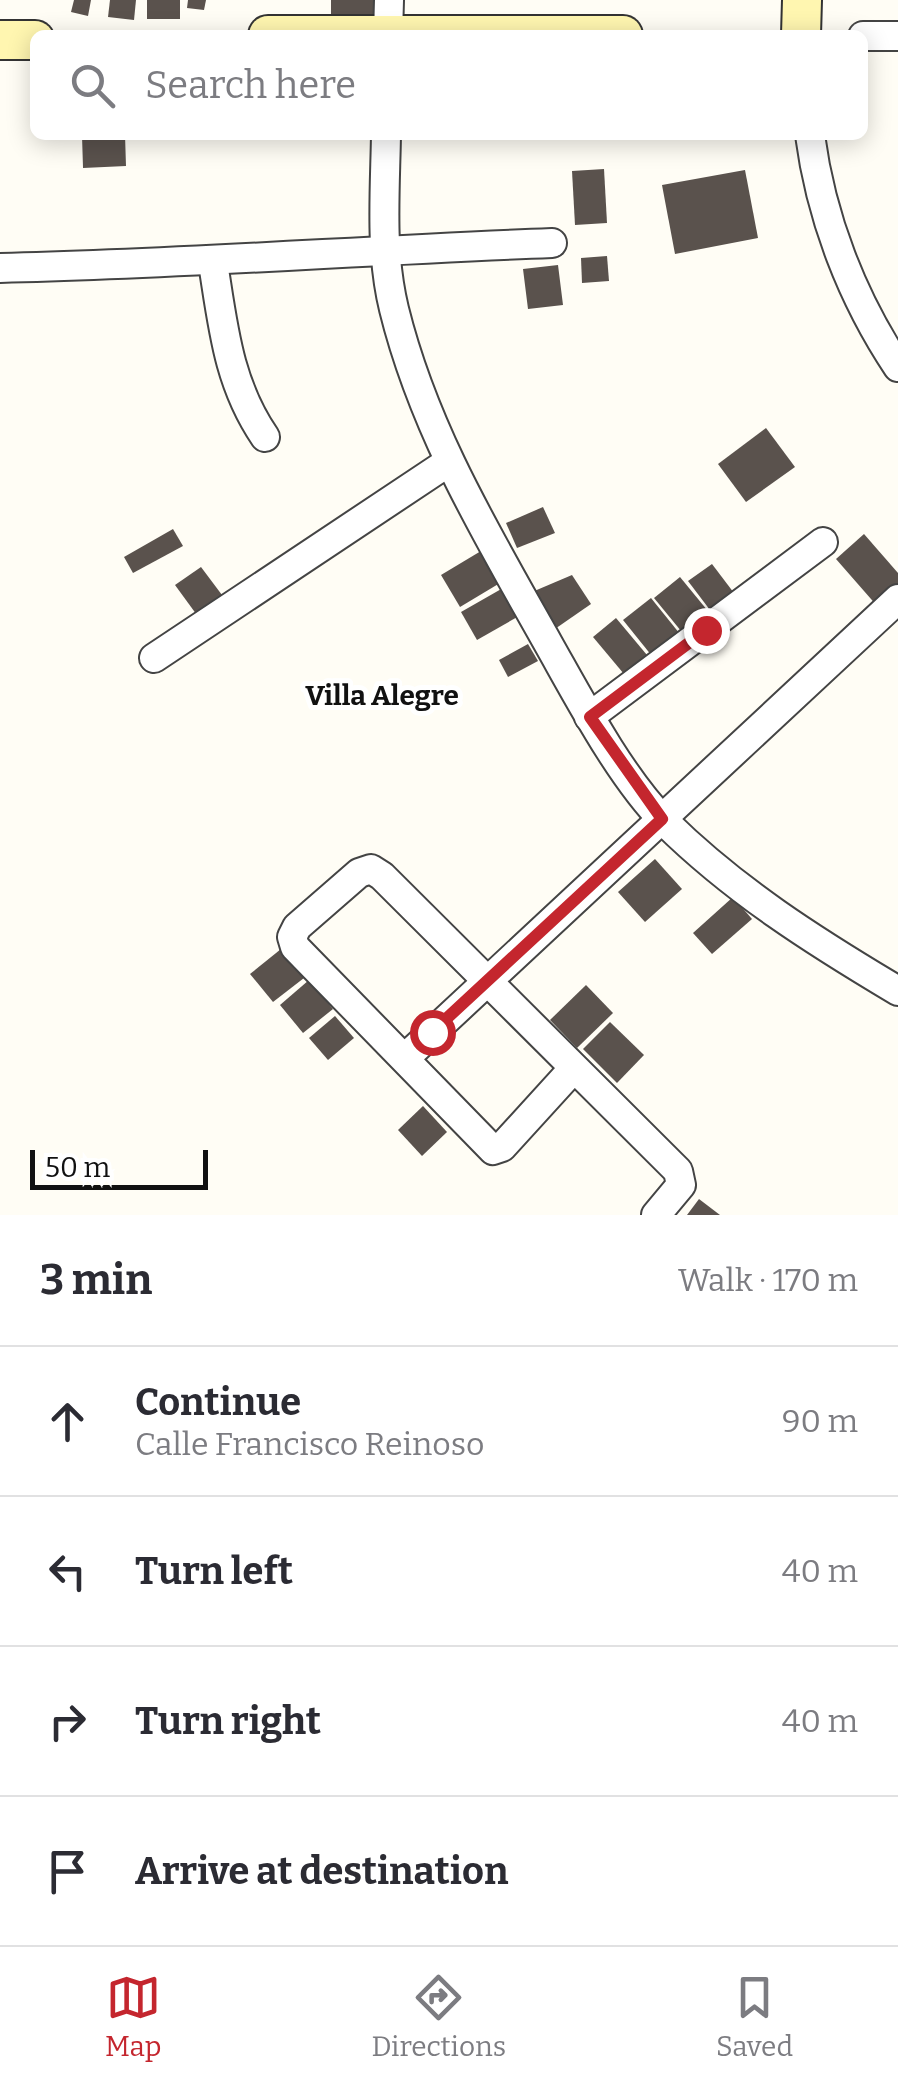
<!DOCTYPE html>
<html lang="en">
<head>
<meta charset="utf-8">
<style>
  :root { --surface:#fff; --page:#f2f2f3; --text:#2b2b33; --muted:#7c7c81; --line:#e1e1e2; --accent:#c4262e }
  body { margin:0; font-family:Bitter,serif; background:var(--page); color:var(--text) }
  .scale { position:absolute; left:30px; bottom:25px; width:178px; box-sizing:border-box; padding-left:10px; border:5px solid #111; border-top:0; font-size:28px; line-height:35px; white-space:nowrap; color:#111; -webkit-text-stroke:8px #fff; paint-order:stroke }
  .stop { position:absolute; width:30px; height:30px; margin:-22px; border:8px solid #c4262e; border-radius:50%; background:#fff }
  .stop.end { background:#c4262e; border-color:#fff; box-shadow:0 2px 10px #0008 }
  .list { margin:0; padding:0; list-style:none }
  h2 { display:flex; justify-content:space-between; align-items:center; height:130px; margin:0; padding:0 40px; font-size:42px }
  h2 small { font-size:32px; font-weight:400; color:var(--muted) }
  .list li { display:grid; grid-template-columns:65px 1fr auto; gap:30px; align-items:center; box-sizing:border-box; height:150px; padding:0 40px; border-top:2px solid var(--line) }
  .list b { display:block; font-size:38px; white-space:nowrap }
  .list p { margin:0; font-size:32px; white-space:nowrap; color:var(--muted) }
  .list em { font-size:32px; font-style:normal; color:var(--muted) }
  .icon { flex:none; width:55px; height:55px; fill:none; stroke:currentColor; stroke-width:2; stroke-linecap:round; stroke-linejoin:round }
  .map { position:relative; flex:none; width:898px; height:1215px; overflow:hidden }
  .search { position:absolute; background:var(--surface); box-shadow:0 5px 25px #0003; left:30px; right:30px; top:30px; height:110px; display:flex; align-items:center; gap:25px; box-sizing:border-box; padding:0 35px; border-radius:15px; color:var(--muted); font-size:38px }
  .sheet { height:730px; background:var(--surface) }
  nav { display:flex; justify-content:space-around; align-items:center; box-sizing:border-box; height:140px; border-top:2px solid var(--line); background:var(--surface); font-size:28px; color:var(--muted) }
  nav a { display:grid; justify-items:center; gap:5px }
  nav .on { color:var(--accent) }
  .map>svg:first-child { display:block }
</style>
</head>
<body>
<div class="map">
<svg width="898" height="1215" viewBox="0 0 898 1215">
  <rect width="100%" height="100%" fill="#fffdf5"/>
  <g fill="#5a524d">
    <polygon points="74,0 91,0 88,16 71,12"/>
    <polygon points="110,0 136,0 134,20 108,17"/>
    <rect x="147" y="0" width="33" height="19"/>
    <polygon points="188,0 206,0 204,10 187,8"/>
    <polygon points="331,0 373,0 374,24 331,25"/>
    <polygon points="82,135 125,135 126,166 83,168"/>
    <polygon points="604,169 607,223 575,225 572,171"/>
    <polygon points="745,170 758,238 675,254 662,185"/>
    <polygon points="607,256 609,281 582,283 581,258"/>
    <polygon points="558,265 563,305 528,309 523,269"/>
    <polygon points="766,428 795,467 746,502 718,464"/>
    <polygon points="543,507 555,533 517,548 506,523"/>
    <polygon points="173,529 183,546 133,573 124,557"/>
    <polygon points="864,534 898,573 898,589 878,607 836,559"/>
    <polygon points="481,551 500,583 460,607 441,575"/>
    <polygon points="712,564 737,597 713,614 688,581"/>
    <polygon points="201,567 228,603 202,622 175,585"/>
    <polygon points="572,575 591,604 552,631 532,592"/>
    <polygon points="680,577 712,616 686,637 654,598"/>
    <polygon points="503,588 519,616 477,640 461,612"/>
    <polygon points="651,598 684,639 656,661 623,620"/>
    <polygon points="616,618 652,661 629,680 593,637"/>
    <polygon points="528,644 538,661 508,677 499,660"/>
    <polygon points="655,859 682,889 645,922 618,892"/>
    <polygon points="733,897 752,919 712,954 693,933"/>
    <polygon points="281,949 304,978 273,1002 250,974"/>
    <polygon points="309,980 333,1009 303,1033 280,1005"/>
    <polygon points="586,985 613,1013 577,1048 550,1020"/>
    <polygon points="335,1016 354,1038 328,1060 309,1038"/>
    <polygon points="610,1022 644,1055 617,1083 583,1049"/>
    <polygon points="423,1106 447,1132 422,1156 398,1130"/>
    <polygon points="699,1199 720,1215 687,1215"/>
  </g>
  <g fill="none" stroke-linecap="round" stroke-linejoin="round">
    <defs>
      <g id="street">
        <polyline points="388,35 389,0"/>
        <polyline points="863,36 898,36"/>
        <path d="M386 135C385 193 380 252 394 309 424 431 488 536 549 645 580 700 621 778 665 822 735 891 814 941 898 991"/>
        <path d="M810 135C821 218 852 298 898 367"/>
        <path d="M213 263C223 326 228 383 265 437"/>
        <path d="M0 268C184 264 367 250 552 243"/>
        <polyline points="154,658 447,463"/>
        <polyline points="589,717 823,542"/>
        <polyline points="405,1058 898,599"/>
        <polyline points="574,1068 502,1147 493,1150 295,947 292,937 297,927 359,873 371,869 382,876 678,1171 681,1185 656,1215"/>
      </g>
      <g id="secondary">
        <polyline points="268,35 623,35"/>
        <polyline points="801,35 802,0"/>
        <polyline points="0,40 35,40"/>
      </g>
    </defs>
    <use href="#street" stroke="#444" stroke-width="32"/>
    <use href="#secondary" stroke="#333" stroke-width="42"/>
    <use href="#street" stroke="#fff" stroke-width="28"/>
    <use href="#secondary" stroke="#fff6b0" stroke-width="38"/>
  </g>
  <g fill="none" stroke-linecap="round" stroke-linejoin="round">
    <polyline stroke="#c4262e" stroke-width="12" points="432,1032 662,819 590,717 706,630"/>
  </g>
  <g text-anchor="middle" stroke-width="10" stroke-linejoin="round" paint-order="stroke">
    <g font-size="28" font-weight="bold" fill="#111" stroke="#fff">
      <text x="382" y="705">Villa Alegre</text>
    </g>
  </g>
</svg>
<div class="scale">50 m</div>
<div class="stop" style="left:432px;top:1032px"></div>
<div class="stop end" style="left:706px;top:630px"></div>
<div class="search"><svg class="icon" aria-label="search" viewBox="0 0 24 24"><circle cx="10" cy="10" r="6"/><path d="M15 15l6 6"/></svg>Search here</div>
</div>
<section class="sheet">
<h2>3 min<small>Walk · 170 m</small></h2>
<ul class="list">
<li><svg class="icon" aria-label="ahead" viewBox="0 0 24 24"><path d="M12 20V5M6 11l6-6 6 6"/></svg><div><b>Continue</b><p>Calle Francisco Reinoso</p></div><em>90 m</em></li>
<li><svg class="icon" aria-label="left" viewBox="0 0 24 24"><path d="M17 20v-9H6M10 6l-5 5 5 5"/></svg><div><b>Turn left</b></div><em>40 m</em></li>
<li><svg class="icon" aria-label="right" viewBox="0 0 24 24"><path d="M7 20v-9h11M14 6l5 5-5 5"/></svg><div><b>Turn right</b></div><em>40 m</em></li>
<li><svg class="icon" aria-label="arrive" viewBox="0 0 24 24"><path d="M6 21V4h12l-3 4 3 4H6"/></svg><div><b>Arrive at destination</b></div></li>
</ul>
</section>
<nav>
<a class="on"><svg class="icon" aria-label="map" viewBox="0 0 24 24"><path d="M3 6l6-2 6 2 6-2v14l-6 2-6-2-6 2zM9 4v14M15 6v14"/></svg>Map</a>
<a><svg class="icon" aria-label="directions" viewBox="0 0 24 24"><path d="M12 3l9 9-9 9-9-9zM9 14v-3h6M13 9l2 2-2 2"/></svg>Directions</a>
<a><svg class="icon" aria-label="saved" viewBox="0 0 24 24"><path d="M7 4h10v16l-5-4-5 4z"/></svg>Saved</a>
</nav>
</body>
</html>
